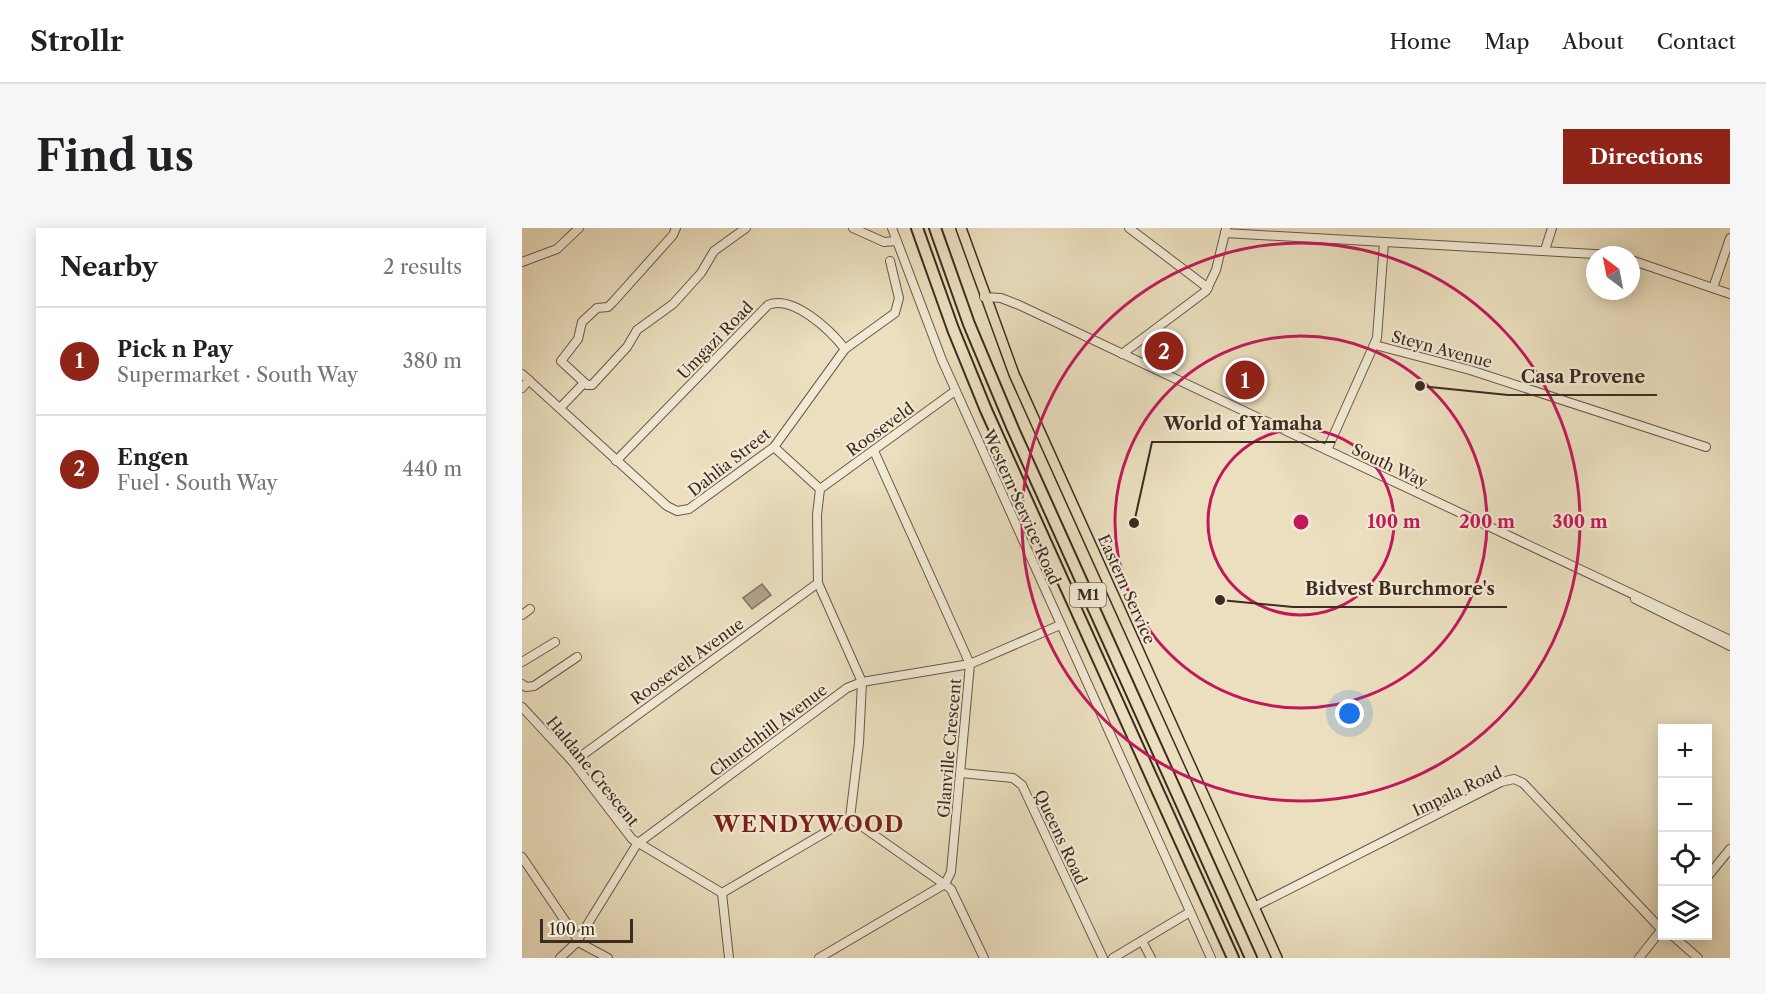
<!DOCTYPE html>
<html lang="en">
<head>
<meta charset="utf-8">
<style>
  :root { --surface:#fff; --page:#f6f6f6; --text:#202124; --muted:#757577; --line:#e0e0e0; --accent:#8f2418 }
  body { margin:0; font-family:"Libre Caslon Text",serif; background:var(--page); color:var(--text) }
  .controls { position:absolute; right:18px; bottom:18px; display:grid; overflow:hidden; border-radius:0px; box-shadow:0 3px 15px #0003 }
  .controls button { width:54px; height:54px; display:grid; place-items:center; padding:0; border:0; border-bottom:2px solid var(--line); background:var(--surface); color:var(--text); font:30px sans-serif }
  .compass { position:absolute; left:1064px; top:18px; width:54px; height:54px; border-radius:50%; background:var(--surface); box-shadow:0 3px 15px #0003; rotate:328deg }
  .scale { position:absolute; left:18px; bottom:15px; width:93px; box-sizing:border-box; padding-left:6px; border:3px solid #3c2b20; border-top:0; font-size:16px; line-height:21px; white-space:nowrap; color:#3c2b20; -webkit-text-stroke:4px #f2ead5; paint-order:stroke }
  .you { position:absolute; left:828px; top:486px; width:21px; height:21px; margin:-15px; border:4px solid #fff; border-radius:50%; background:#1a73e8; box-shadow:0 0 0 9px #1a73e833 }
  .badge { display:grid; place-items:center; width:39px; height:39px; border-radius:50%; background:var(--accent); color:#fff; font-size:20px; font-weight:700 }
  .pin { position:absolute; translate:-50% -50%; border:3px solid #fff; box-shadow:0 2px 6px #0006 }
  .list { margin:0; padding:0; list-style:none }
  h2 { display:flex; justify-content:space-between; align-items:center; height:78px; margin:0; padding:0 24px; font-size:26px }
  h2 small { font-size:20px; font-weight:400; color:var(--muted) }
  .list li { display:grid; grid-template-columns:39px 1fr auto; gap:18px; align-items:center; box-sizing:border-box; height:108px; padding:0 24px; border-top:2px solid var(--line) }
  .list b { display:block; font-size:22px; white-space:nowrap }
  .list p { margin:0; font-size:20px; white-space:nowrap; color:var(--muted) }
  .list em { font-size:20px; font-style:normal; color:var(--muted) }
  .icon { flex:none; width:33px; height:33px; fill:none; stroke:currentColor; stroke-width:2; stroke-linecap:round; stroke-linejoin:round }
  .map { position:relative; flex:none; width:1208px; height:730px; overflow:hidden; border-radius:0px }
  header { display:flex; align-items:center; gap:36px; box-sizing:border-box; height:84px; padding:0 30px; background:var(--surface); border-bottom:2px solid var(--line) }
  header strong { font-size:28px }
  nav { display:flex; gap:33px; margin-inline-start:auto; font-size:21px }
  .intro { display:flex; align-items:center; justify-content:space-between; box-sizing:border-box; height:144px; padding:0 36px }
  h1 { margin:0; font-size:42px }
  .button { padding:15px 27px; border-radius:0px; background:var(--accent); color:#fff; font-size:21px; font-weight:700 }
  main { display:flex; gap:36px; padding:0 36px }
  aside { flex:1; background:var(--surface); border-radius:0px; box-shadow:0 3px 15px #0003 }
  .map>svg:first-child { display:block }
</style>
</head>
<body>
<header>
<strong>Strollr</strong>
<nav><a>Home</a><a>Map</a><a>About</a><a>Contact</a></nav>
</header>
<div class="intro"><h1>Find us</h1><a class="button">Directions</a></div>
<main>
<aside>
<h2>Nearby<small>2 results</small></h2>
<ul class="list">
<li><span class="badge">1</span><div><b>Pick n Pay</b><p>Supermarket · South Way</p></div><em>380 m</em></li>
<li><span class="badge">2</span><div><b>Engen</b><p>Fuel · South Way</p></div><em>440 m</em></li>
</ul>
</aside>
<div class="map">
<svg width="1208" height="730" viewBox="0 0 1208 730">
  <rect width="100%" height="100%" fill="#ebdfbf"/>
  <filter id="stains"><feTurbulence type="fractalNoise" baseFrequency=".00333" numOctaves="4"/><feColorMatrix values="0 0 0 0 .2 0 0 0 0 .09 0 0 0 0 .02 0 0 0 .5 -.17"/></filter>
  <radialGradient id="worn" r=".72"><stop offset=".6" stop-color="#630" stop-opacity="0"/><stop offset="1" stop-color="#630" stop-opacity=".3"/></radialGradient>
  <polygon fill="#b0a289" stroke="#82725f" stroke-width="1.5" points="240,356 249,367 230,381 221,370"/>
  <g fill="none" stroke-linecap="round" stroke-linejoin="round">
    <defs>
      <g id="minor">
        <polyline points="154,0 151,7 91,74 86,79 75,80 60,94 56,111 39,133 65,157 70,157 105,119 115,102 151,76 179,45 192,23 224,0"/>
        <polyline points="331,0 362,14 374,13"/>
        <polyline points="370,0 420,132 689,730"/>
        <polyline points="607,0 686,60"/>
        <polyline points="703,5 1090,27"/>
        <polyline points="1023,22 1030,0"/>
        <polyline points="1109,32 1208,66"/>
        <polyline points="0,34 35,21 57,0"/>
        <polyline points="1191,60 1208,10"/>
        <polyline points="462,69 479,70 497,77 1208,412"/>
        <polyline points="853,117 948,142 1184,219"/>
        <polyline points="600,126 684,63 694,42 704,1"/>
        <polyline points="0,146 145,278 155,283 167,281 252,219 323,121 373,85 377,70 368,33"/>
        <polyline points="0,160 7,152"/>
        <polyline points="38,180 62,155"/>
        <polyline points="252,219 298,261"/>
        <polyline points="805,222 855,110 862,15"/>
        <path d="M94 233 246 77C271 66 309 103 323 121"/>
        <polyline points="298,261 433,163"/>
        <polyline points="1113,371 1208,418"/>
        <polyline points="0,387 8,381"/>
        <polyline points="0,434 33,414"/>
        <polyline points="0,456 4,459 12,458 55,429"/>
        <polyline points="0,479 51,534 110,611 200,665 328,590 337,515 340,454 296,355 295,287 298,261"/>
        <polyline points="51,534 296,355"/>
        <polyline points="439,545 491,550 500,557 581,730"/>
        <polyline points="328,590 429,661 462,730"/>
        <polyline points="0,629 58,715 86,730"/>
        <polyline points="1186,648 1208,621"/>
        <polyline points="200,665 207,730"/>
        <polyline points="732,679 979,554 992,551 1001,555 1140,702"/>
        <polyline points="1151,708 1176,730"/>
        <polyline points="620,713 629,730"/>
        <polyline points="38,730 54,715 115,616 325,460 340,454 448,436 538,397"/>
        <polyline points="297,730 423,656 429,644 448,436 352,223"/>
        <polyline points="591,730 668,684"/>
        <polyline points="1117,730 1140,701"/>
      </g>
      <polyline id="major" points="439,0 492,146 755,730"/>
      <g id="highway">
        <polyline points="395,0 431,101 464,182 711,730"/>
        <polyline points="413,0 447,96 491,201 729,730"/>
      </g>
    </defs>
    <use href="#minor" stroke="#685848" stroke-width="10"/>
    <use href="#major" stroke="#3c2b20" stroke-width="12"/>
    <use href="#highway" stroke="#3c2b20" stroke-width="14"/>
    <use href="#minor" stroke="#f2ead5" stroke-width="8"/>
    <use href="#major" stroke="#ebdfbf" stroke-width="9"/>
    <use href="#highway" stroke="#ebdfbf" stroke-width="10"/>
  </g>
  <g fill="none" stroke="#c2185b" stroke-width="3">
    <circle cx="779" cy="294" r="93"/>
    <circle cx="779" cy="294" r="186"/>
    <circle cx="779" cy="294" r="279"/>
  </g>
  <g text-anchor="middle" stroke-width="4.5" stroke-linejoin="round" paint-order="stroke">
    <rect fill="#f2ead5" stroke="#736456" stroke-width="1.5" x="548" y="355" width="36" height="24" rx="4.5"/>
    <g font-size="15" font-weight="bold" fill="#3c2b20">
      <text x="566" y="372">M1</text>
    </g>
    <g font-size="16" fill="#3c2b20" stroke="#f2ead5">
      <text transform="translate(193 112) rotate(-46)" y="6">Umgazi Road</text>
      <text transform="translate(920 121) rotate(15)" y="6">Steyn Avenue</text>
      <text transform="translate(358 201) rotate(-36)" y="6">Rooseveld</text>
      <text transform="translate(207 234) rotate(-38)" y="6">Dahlia Street</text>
      <text transform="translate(868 237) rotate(25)" y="6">South Way</text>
      <text transform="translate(500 279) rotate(66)" y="6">Western Service Road</text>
      <text transform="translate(605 361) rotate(66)" y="6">Eastern Service</text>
      <text transform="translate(165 433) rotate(-36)" y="6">Roosevelt Avenue</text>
      <text transform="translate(246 502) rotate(-37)" y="6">Churchhill Avenue</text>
      <text transform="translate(427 520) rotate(-85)" y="6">Glanville Crescent</text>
      <text transform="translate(71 543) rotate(51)" y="6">Haldane Crescent</text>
      <text transform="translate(935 563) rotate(-25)" y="6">Impala Road</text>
      <text transform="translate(539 609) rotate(65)" y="6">Queens Road</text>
    </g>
    <g font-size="22" font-weight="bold" letter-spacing="1.5" fill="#7a1f14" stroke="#f2ead5">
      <text x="287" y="604">WENDYWOOD</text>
    </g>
  </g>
  <circle cx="779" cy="294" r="9" fill="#c2185b" stroke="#f2ead5" stroke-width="3"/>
  <g font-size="18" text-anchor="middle" font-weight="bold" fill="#c2185b" stroke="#f2ead5" stroke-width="4.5" stroke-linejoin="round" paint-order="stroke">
    <text x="872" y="300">100 m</text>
    <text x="965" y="300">200 m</text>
    <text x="1058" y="300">300 m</text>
  </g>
  <path fill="none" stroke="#3c2b20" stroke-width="2" d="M898 158L986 167H1135M612 295L630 214H813M698 372L771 379H985"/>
  <g fill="#3c2b20" stroke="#f2ead5" stroke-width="2">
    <circle cx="898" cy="158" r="6"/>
    <circle cx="612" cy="295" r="6"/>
    <circle cx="698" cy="372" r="6"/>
  </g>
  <g font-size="18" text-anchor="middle" font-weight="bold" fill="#3c2b20" stroke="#f2ead5" stroke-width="4.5" stroke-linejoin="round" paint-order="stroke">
    <text x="1061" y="155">Casa Provene</text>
    <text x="721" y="202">World of Yamaha</text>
    <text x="878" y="367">Bidvest Burchmore's</text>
  </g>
  <rect width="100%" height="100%" filter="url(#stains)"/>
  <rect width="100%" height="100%" fill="url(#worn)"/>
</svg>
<div class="controls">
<button>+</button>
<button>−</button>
<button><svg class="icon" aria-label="locate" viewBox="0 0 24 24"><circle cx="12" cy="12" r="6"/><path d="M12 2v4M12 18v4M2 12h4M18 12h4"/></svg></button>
<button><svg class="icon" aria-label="layers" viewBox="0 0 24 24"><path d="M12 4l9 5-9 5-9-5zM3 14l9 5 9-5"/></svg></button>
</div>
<svg class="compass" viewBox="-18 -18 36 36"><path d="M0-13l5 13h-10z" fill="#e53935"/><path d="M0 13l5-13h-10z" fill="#757577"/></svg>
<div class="scale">100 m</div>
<div class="you"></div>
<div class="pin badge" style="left:723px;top:152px">1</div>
<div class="pin badge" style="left:642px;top:123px">2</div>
</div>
</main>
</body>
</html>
